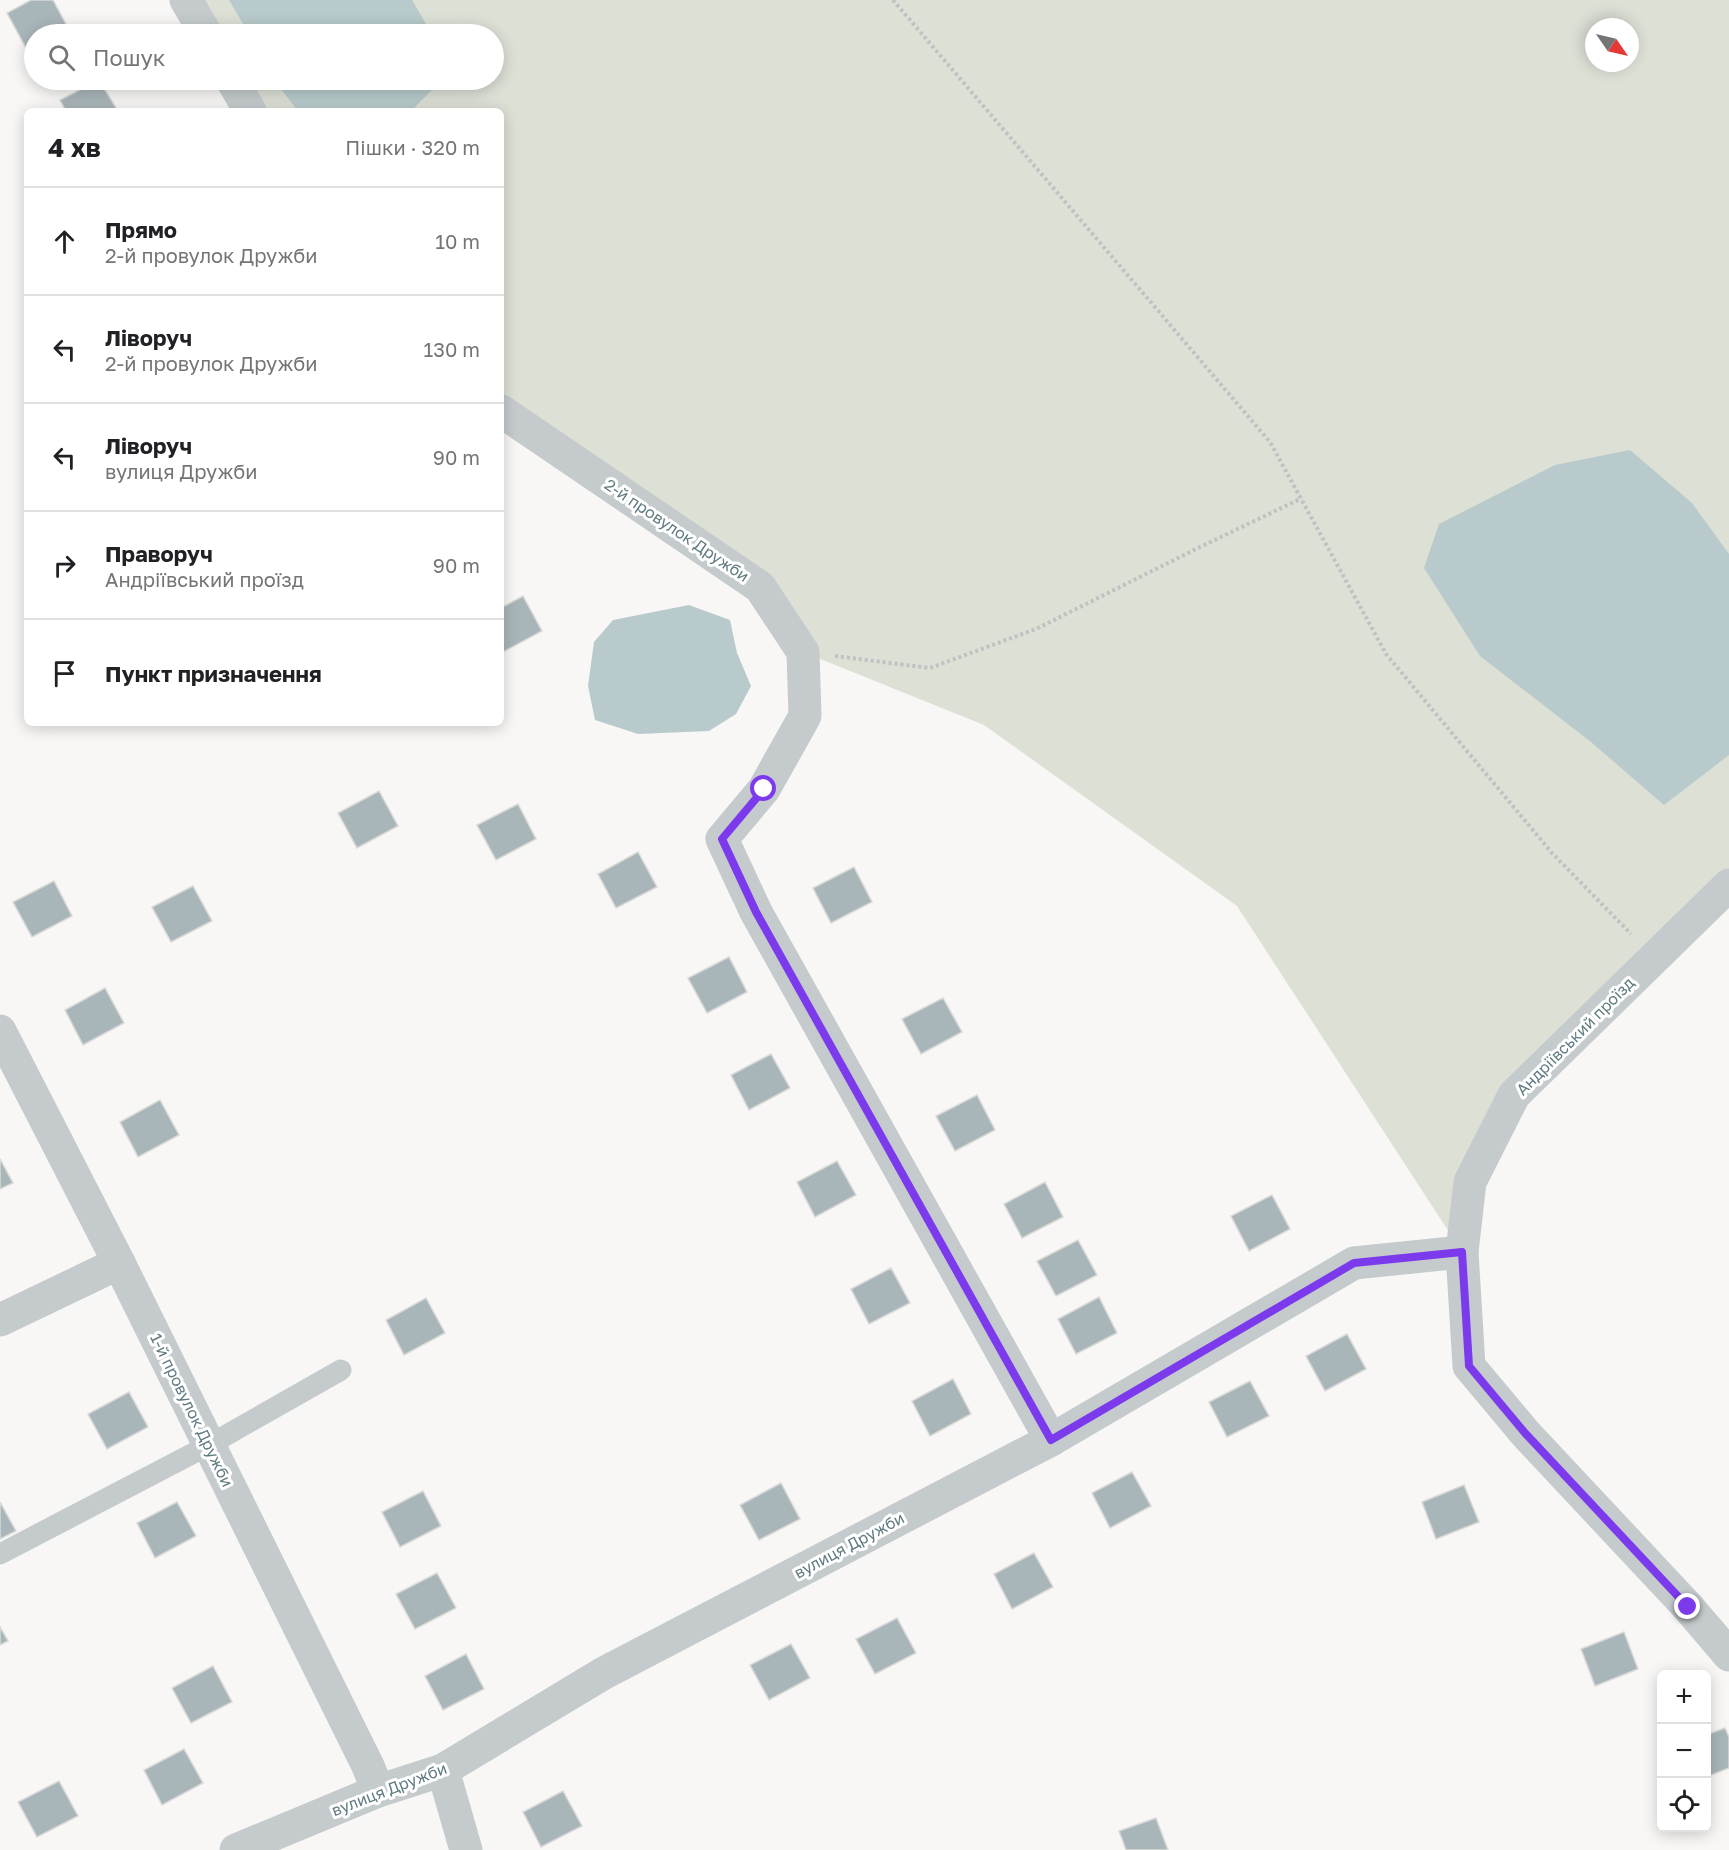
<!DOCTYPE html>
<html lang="uk">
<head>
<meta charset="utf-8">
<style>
  :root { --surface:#fff; --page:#f2f2f2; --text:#202124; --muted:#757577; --line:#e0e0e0 }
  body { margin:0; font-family:"Golos Text",sans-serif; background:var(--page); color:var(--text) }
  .controls { position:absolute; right:18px; bottom:18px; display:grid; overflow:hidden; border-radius:9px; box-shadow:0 3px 15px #0003 }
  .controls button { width:54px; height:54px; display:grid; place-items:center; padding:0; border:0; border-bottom:2px solid var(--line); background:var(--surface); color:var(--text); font:30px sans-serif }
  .compass { position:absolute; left:1585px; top:18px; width:54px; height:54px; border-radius:50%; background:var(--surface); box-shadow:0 3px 15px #0003; rotate:124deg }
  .stop { position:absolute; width:18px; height:18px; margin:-14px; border:4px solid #7c3aed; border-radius:50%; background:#fff }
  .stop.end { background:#7c3aed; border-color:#fff; box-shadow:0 2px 6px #0008 }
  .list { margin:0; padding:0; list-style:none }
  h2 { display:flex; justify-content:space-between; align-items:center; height:78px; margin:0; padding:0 24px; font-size:26px }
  h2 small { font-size:20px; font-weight:400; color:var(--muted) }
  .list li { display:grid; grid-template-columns:39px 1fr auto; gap:18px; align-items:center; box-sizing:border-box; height:108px; padding:0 24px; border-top:2px solid var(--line) }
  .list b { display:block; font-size:22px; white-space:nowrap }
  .list p { margin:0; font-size:20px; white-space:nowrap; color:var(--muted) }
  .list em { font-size:20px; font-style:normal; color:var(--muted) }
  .icon { flex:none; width:33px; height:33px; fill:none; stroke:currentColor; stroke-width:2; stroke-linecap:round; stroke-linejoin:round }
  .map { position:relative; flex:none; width:1729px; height:1850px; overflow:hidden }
  .search { position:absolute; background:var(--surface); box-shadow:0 3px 15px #0003; left:24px; top:24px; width:480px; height:66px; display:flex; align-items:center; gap:15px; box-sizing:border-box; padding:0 21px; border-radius:33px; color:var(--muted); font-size:22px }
  .panel { position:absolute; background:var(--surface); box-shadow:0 3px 15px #0003; left:24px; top:108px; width:480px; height:618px; border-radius:9px }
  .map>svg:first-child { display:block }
</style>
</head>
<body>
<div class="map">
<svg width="1729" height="1850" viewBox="0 0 1729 1850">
  <rect width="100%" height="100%" fill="#f8f7f5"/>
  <path fill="#dce0d5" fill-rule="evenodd" d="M186 0H1729V885L1514 1095 1462 1252 1237 906 984 725 803 652 760 587 501 411V111H250L232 80H494V34H206ZM1594 27H1630V63H1594Z"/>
  <g fill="#b8cacb">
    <polygon points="229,0 412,0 432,34 249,34"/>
    <polygon points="274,80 435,80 433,89 411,111 298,111"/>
    <polygon points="1630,450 1692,503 1729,554 1729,755 1664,805 1591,742 1480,656 1424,568 1439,524 1555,465"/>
    <polygon points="689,605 730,620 737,653 751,686 736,714 709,731 638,734 595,720 588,686 594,642 613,620"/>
  </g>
  <g fill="#a9b6b9" stroke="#d9d9d7" stroke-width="1.5">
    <polygon points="31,0 53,0 67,26 51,34 34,34 34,43 26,48 7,13"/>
    <polygon points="99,80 118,111 66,111 60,100"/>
    <polygon points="523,596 542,631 501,653 501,608"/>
    <polygon points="379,791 398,826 357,848 338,813"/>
    <polygon points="518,804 536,839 496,860 477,825"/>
    <polygon points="638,852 657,887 616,908 598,874"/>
    <polygon points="854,867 872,902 831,923 813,888"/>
    <polygon points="54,881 72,916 32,937 13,902"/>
    <polygon points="193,886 212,921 171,942 152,907"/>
    <polygon points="729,957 747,992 707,1013 688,978"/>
    <polygon points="105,988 124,1023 83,1045 65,1010"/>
    <polygon points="943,998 962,1032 921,1054 902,1019"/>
    <polygon points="771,1054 790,1088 749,1110 731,1075"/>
    <polygon points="977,1095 995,1130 955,1151 936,1116"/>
    <polygon points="160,1100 179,1135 138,1157 120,1122"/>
    <polygon points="0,1159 13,1183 0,1189"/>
    <polygon points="837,1161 856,1195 815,1217 797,1182"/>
    <polygon points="1045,1182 1063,1217 1022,1238 1004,1204"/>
    <polygon points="1272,1195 1290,1229 1249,1251 1231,1216"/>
    <polygon points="1078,1240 1097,1275 1056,1296 1037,1261"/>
    <polygon points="891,1268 910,1303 869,1324 851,1289"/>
    <polygon points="1099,1297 1117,1333 1076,1354 1058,1319"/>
    <polygon points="426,1298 445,1333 404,1355 386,1320"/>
    <polygon points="1347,1334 1366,1369 1325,1391 1306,1356"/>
    <polygon points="953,1379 971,1414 930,1436 912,1401"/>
    <polygon points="1250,1381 1269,1416 1227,1437 1209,1402"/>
    <polygon points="129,1392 148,1427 107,1449 88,1414"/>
    <polygon points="1132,1472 1151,1506 1110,1528 1092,1493"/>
    <polygon points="781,1483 800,1519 759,1540 740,1505"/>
    <polygon points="1464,1485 1479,1522 1436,1539 1422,1502"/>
    <polygon points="423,1491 441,1526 400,1547 382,1512"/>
    <polygon points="0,1502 16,1531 0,1539"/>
    <polygon points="177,1502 196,1536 155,1558 137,1523"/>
    <polygon points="1034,1553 1053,1587 1012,1609 994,1574"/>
    <polygon points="437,1573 456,1608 415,1629 396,1594"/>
    <polygon points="897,1618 916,1653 875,1674 856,1639"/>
    <polygon points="0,1627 8,1641 0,1645"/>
    <polygon points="1624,1632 1638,1669 1595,1686 1581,1649"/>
    <polygon points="791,1644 810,1678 769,1700 750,1665"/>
    <polygon points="466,1654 484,1689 443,1710 425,1676"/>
    <polygon points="213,1666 232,1702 191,1723 172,1688"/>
    <polygon points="1725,1728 1729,1737 1729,1768 1706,1777 1706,1735"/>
    <polygon points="184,1749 203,1783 162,1805 144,1770"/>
    <polygon points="59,1781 78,1816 37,1837 18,1802"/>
    <polygon points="563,1791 582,1826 541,1847 523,1812"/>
    <polygon points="1156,1818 1168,1850 1126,1850 1119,1831"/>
  </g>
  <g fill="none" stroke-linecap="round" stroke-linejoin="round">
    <g stroke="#bec2c3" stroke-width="4" stroke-dasharray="3 3" stroke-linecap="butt">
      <polyline points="893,0 1270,442 1386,654 1552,853 1631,934"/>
      <polyline points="835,656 930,668 1036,629 1196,549 1300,499"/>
    </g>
    <polyline stroke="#c5cbcd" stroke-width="21" points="0,1554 209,1445 341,1370"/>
    <g stroke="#c5cbcd" stroke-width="33">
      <polyline points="186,0 206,34"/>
      <polyline points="232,80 250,111"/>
      <polyline points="501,411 760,587 803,652 805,716 764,789 722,839 756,912 1051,1440"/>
      <polyline points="1729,885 1514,1095 1470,1182 1462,1252 1469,1366 1525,1433 1688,1607 1729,1655"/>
      <polyline points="0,1031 119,1263 368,1766 378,1791"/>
      <polyline points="0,1320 119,1263"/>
      <polyline points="443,1770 466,1850"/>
      <polyline points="236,1850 378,1791 443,1770 604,1673 1051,1440 1354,1263 1462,1252"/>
    </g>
  </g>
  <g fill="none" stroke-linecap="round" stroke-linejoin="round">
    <polyline stroke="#7c3aed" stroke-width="8" points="764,789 722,839 756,912 1051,1440 1354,1263 1462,1252 1469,1366 1525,1433 1688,1607"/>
  </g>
  <g text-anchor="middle" stroke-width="6" stroke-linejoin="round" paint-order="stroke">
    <g font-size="16" fill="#617b82" stroke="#fff">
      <text transform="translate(677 530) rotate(34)" y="6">2-й провулок Дружби</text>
      <text transform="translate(1575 1036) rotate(-45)" y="6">Андріївський проїзд</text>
      <text transform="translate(192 1410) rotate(64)" y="6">1-й провулок Дружби</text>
      <text transform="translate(849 1545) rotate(-28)" y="6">вулиця Дружби</text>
      <text transform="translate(389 1789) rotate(-21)" y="6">вулиця Дружби</text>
    </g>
  </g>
</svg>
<div class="controls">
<button>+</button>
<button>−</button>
<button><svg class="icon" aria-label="locate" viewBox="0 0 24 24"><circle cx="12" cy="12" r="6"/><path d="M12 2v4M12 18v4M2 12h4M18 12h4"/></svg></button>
</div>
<svg class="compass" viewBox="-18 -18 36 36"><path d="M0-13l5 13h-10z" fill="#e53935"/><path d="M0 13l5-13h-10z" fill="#757577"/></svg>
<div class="stop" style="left:764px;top:789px"></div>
<div class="stop end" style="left:1688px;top:1607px"></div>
<div class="search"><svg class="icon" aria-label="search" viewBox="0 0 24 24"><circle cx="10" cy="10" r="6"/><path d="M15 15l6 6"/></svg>Пошук</div>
<section class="panel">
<h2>4 хв<small>Пішки · 320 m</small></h2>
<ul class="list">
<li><svg class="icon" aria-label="ahead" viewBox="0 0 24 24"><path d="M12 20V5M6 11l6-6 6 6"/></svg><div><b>Прямо</b><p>2-й провулок Дружби</p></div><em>10 m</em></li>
<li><svg class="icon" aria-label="left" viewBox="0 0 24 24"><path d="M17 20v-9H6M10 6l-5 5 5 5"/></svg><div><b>Ліворуч</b><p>2-й провулок Дружби</p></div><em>130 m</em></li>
<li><svg class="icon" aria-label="left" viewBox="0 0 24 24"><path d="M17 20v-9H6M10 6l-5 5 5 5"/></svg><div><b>Ліворуч</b><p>вулиця Дружби</p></div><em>90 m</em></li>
<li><svg class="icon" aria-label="right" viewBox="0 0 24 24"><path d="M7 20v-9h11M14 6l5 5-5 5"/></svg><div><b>Праворуч</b><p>Андріївський проїзд</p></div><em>90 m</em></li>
<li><svg class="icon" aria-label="arrive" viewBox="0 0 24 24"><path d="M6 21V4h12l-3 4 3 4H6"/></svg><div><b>Пункт призначення</b></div></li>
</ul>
</section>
</div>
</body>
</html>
